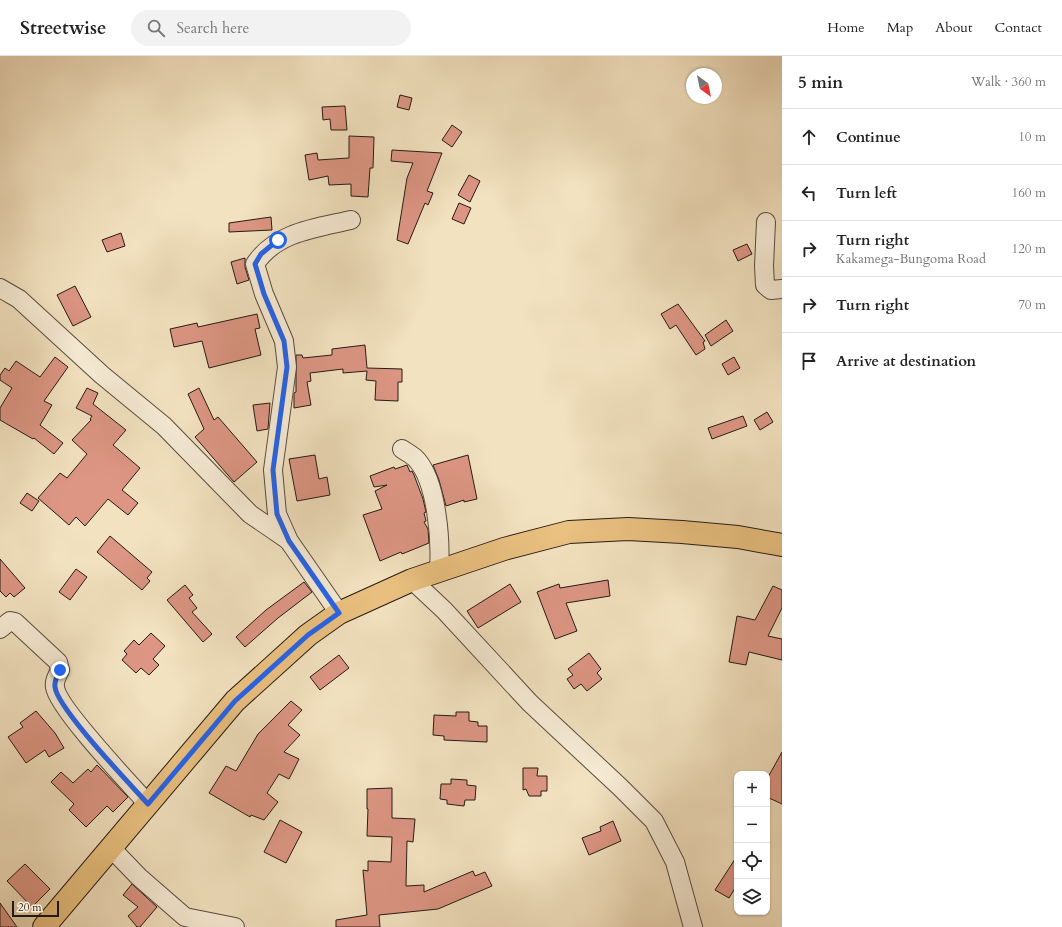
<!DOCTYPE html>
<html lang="en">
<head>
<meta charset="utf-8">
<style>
  :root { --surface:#fff; --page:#f2f2f2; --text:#222; --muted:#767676; --line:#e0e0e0 }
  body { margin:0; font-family:Cardo,serif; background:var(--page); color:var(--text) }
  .controls { position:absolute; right:12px; bottom:12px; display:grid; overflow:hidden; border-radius:8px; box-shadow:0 1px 3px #0004 }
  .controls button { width:36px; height:36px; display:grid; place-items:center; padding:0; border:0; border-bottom:1px solid var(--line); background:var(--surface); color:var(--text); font:20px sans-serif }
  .compass { position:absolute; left:686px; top:12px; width:36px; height:36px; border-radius:50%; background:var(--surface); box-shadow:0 1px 3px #0004; rotate:147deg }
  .scale { position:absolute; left:12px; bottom:10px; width:47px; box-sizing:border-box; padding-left:4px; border:2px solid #241a14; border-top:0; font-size:11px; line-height:14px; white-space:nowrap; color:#241a14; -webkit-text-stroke:3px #f7ecd6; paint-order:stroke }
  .stop { position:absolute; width:12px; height:12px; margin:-9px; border:3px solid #2563eb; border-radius:50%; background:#fff }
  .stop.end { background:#2563eb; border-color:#fff; box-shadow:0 1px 4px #0008 }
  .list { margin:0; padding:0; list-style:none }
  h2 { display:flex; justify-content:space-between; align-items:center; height:52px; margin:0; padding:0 16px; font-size:17px }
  h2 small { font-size:13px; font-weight:400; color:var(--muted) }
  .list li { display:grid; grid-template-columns:26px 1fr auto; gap:12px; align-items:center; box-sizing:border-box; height:56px; padding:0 16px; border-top:1px solid var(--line) }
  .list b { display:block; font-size:15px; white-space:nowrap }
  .list p { margin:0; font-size:13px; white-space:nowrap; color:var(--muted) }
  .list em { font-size:13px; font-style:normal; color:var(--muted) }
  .icon { flex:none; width:22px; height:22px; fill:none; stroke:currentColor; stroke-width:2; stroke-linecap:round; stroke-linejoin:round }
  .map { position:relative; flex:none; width:782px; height:871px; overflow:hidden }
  header { display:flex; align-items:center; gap:24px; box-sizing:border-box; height:56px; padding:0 20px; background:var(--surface); border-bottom:1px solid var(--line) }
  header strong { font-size:19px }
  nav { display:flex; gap:22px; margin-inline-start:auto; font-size:14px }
  .search { width:280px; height:36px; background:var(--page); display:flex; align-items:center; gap:10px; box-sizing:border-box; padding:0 14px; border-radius:22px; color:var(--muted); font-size:15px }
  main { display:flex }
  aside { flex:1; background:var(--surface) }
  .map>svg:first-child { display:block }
</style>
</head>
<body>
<header>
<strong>Streetwise</strong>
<div class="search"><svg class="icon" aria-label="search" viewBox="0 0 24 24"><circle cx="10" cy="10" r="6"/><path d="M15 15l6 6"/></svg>Search here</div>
<nav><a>Home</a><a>Map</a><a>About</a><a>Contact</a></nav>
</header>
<main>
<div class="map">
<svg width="782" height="871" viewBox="0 0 782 871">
  <rect width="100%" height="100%" fill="#f3e2c0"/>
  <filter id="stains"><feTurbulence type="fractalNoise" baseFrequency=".005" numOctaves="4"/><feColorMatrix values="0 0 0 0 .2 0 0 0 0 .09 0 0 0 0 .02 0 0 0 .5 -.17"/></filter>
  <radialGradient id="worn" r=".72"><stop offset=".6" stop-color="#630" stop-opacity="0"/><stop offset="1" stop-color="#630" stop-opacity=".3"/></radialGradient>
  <g fill="#dd9684" stroke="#241a14">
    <polygon points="400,39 412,42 409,54 397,51"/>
    <polygon points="345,50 347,74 331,74 330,63 323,64 322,51"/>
    <polygon points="452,69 462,76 452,91 442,84"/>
    <polygon points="349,80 374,81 373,112 370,112 368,141 351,140 351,128 329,129 328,120 309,124 305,99 317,97 318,104 349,102"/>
    <polygon points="392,94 442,97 427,135 433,137 428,149 425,147 408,188 397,184 407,122 413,107 391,105"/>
    <polygon points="469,119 480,125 470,146 458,139"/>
    <polygon points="459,147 471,152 464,168 452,163"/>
    <polygon points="271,161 272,174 229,176 229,167"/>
    <polygon points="121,177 125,190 107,196 102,184"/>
    <polygon points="747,188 752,198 738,205 733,194"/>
    <polygon points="245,202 245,211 249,224 237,228 231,206"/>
    <polygon points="75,230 91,261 73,270 57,239"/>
    <polygon points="678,248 705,285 703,286 705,293 696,299 676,269 670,273 661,258"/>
    <polygon points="257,258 260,272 255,273 261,299 209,312 202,285 174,291 170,273 197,267 198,271"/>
    <polygon points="726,264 733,275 711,290 705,279"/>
    <polygon points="365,289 367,312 402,313 402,326 398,326 398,345 375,344 376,325 366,324 367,315 343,317 343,313 310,317 311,325 307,326 311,349 294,352 294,337 296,336 296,299 302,299 303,302 332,299 332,293"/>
    <polygon points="55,301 68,311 44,345 52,349 40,369 63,387 54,398 34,382 33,383 0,364 0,352 12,332 0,324 0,319 5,312 9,315 16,305 40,321"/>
    <polygon points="734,301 740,312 728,319 722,308"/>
    <polygon points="87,332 98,337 93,348 126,374 113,389 140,412 122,434 138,447 128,459 108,443 85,470 76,461 69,469 38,442 60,417 67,422 87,398 72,384 91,364 90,363 92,360 76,352"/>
    <polygon points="199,332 214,364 218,361 257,406 234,426 195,381 204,373 188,338"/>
    <polygon points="270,347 268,373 257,375 253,349"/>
    <polygon points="767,356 773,366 760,374 754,364"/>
    <polygon points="743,360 747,370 712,383 708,372"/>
    <polygon points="315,399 319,423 327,421 330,439 297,445 289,403"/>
    <polygon points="468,399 477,443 464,446 464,444 446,450 439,424 433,409"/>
    <polygon points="407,409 410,416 412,415 414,419 423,443 426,456 424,457 426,465 424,466 428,473 429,487 402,498 401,496 380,505 363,459 382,453 375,435 387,429 374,431 370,420 394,411 395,413"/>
    <polygon points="27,437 39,445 32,455 20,447"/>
    <polygon points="110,480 152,516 147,522 150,525 142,534 97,496"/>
    <polygon points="0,503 25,532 14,541 10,537 6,541 0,535"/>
    <polygon points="76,513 87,521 70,544 59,536"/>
    <polygon points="608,524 610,540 566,547 577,575 555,583 537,536 559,528 560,532"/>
    <polygon points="304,526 312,536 278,562 245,591 236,581 266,554"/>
    <polygon points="510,528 521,546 478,572 467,555"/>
    <polygon points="185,529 193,539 189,542 197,552 192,556 212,578 203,586 167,544"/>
    <polygon points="773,530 782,534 782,552 768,580 782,583 782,604 749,596 746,609 729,606 737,560 755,564"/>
    <polygon points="151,577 165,590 153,603 159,609 149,619 141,612 136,617 122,604 127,598 124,595 134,584 139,589"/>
    <polygon points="589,597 601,613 597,617 602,623 587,635 581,628 574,633 567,623 573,619 568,613"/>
    <polygon points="339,599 349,612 320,634 310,621"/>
    <polygon points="291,645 302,654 288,669 300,679 284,696 299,703 289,723 279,718 267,737 278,746 264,764 251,759 250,761 209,737 226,710 236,715 258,678"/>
    <polygon points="36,655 55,677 64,692 49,701 45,694 26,707 8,681 23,671 20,667"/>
    <polygon points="456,656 469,656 469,665 478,666 478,670 487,670 487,686 444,684 444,680 433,679 434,659 456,660"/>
    <polygon points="782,696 782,748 767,741 767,723"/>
    <polygon points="97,709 128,741 113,756 107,750 86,771 69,754 74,748 51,726 61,716 73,727 88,713 91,716"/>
    <polygon points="523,712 538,712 537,720 547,720 547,735 541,735 541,740 529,740 526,733 523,734"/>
    <polygon points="451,723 467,724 467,729 476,730 475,744 465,744 464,750 447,748 447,744 440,743 441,728 451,728"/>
    <polygon points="392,732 392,762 415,763 413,786 407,785 406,830 424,829 424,836 473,815 475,820 485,816 492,830 438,853 379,859 380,871 336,871 336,864 367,859 363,814 368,815 368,805 391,806 392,781 367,780 368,753 367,753 367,733"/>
    <polygon points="280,764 302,776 286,807 264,796"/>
    <polygon points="613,765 621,785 589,799 582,782 601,775 600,771"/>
    <polygon points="737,800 737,829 729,842 715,834"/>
    <polygon points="25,808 50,833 32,851 7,825"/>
    <polygon points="132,828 157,851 140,871 137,871 128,860 138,851 123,839"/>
    <polygon points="0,847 17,871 0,871"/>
  </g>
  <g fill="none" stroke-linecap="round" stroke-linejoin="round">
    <defs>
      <g id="minor">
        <polyline points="766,166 764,210 765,229 771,234 782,233"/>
        <polyline points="0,232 19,243 102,319 164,370 250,458 288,484"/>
        <path d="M402 393C406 396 413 399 417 404 437 427 441 484 439 514"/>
        <polyline points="412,524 444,554 530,647 620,731 654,765 675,806 693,871"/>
        <path d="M339 557 289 485 277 458 273 414 287 311 284 285 264 238 255 208C276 176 316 172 351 164"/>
        <path d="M0 573 10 565 15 566 58 606 60 614C57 620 54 625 55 631 57 651 131 729 148 748"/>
        <polyline points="111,792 139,821 185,861 235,871"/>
      </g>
      <polyline id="major" points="44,871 235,645 308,579 339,557 412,524 504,493 569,476 628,473 682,476 738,481 782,489"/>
    </defs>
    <use href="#minor" stroke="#584c3f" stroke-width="20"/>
    <use href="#major" stroke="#241a14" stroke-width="24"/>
    <use href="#minor" stroke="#f7ecd6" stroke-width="18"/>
    <use href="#major" stroke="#eac180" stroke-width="22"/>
  </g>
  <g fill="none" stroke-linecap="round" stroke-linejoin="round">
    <path stroke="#2563eb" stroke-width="5" d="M60 614C57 620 54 625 55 631 57 652 131 729 148 748L235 645 308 579 339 557 289 485 277 458 273 414 287 311 284 285 264 238 255 208 261 198 278 184"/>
  </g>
  <rect width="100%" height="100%" filter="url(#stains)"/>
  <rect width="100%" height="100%" fill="url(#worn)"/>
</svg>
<div class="controls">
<button>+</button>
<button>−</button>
<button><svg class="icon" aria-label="locate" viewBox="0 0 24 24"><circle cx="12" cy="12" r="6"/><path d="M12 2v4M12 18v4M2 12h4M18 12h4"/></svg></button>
<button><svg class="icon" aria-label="layers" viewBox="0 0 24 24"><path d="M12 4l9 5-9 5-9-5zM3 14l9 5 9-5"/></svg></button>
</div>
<svg class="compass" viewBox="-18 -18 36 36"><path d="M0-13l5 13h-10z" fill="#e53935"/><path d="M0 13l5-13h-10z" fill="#767676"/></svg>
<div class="scale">20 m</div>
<div class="stop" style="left:278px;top:184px"></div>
<div class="stop end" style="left:60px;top:614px"></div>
</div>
<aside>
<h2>5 min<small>Walk · 360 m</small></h2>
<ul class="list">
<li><svg class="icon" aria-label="ahead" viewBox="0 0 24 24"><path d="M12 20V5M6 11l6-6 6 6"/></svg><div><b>Continue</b></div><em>10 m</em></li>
<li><svg class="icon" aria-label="left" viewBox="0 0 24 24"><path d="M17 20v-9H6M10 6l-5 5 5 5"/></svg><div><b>Turn left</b></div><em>160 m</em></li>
<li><svg class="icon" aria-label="right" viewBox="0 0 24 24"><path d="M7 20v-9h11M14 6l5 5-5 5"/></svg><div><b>Turn right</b><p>Kakamega-Bungoma Road</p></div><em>120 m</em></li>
<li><svg class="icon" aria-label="right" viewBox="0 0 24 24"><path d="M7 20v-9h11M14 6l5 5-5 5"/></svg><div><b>Turn right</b></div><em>70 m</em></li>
<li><svg class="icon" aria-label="arrive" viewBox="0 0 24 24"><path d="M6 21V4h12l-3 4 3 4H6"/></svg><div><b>Arrive at destination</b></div></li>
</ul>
</aside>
</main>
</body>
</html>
